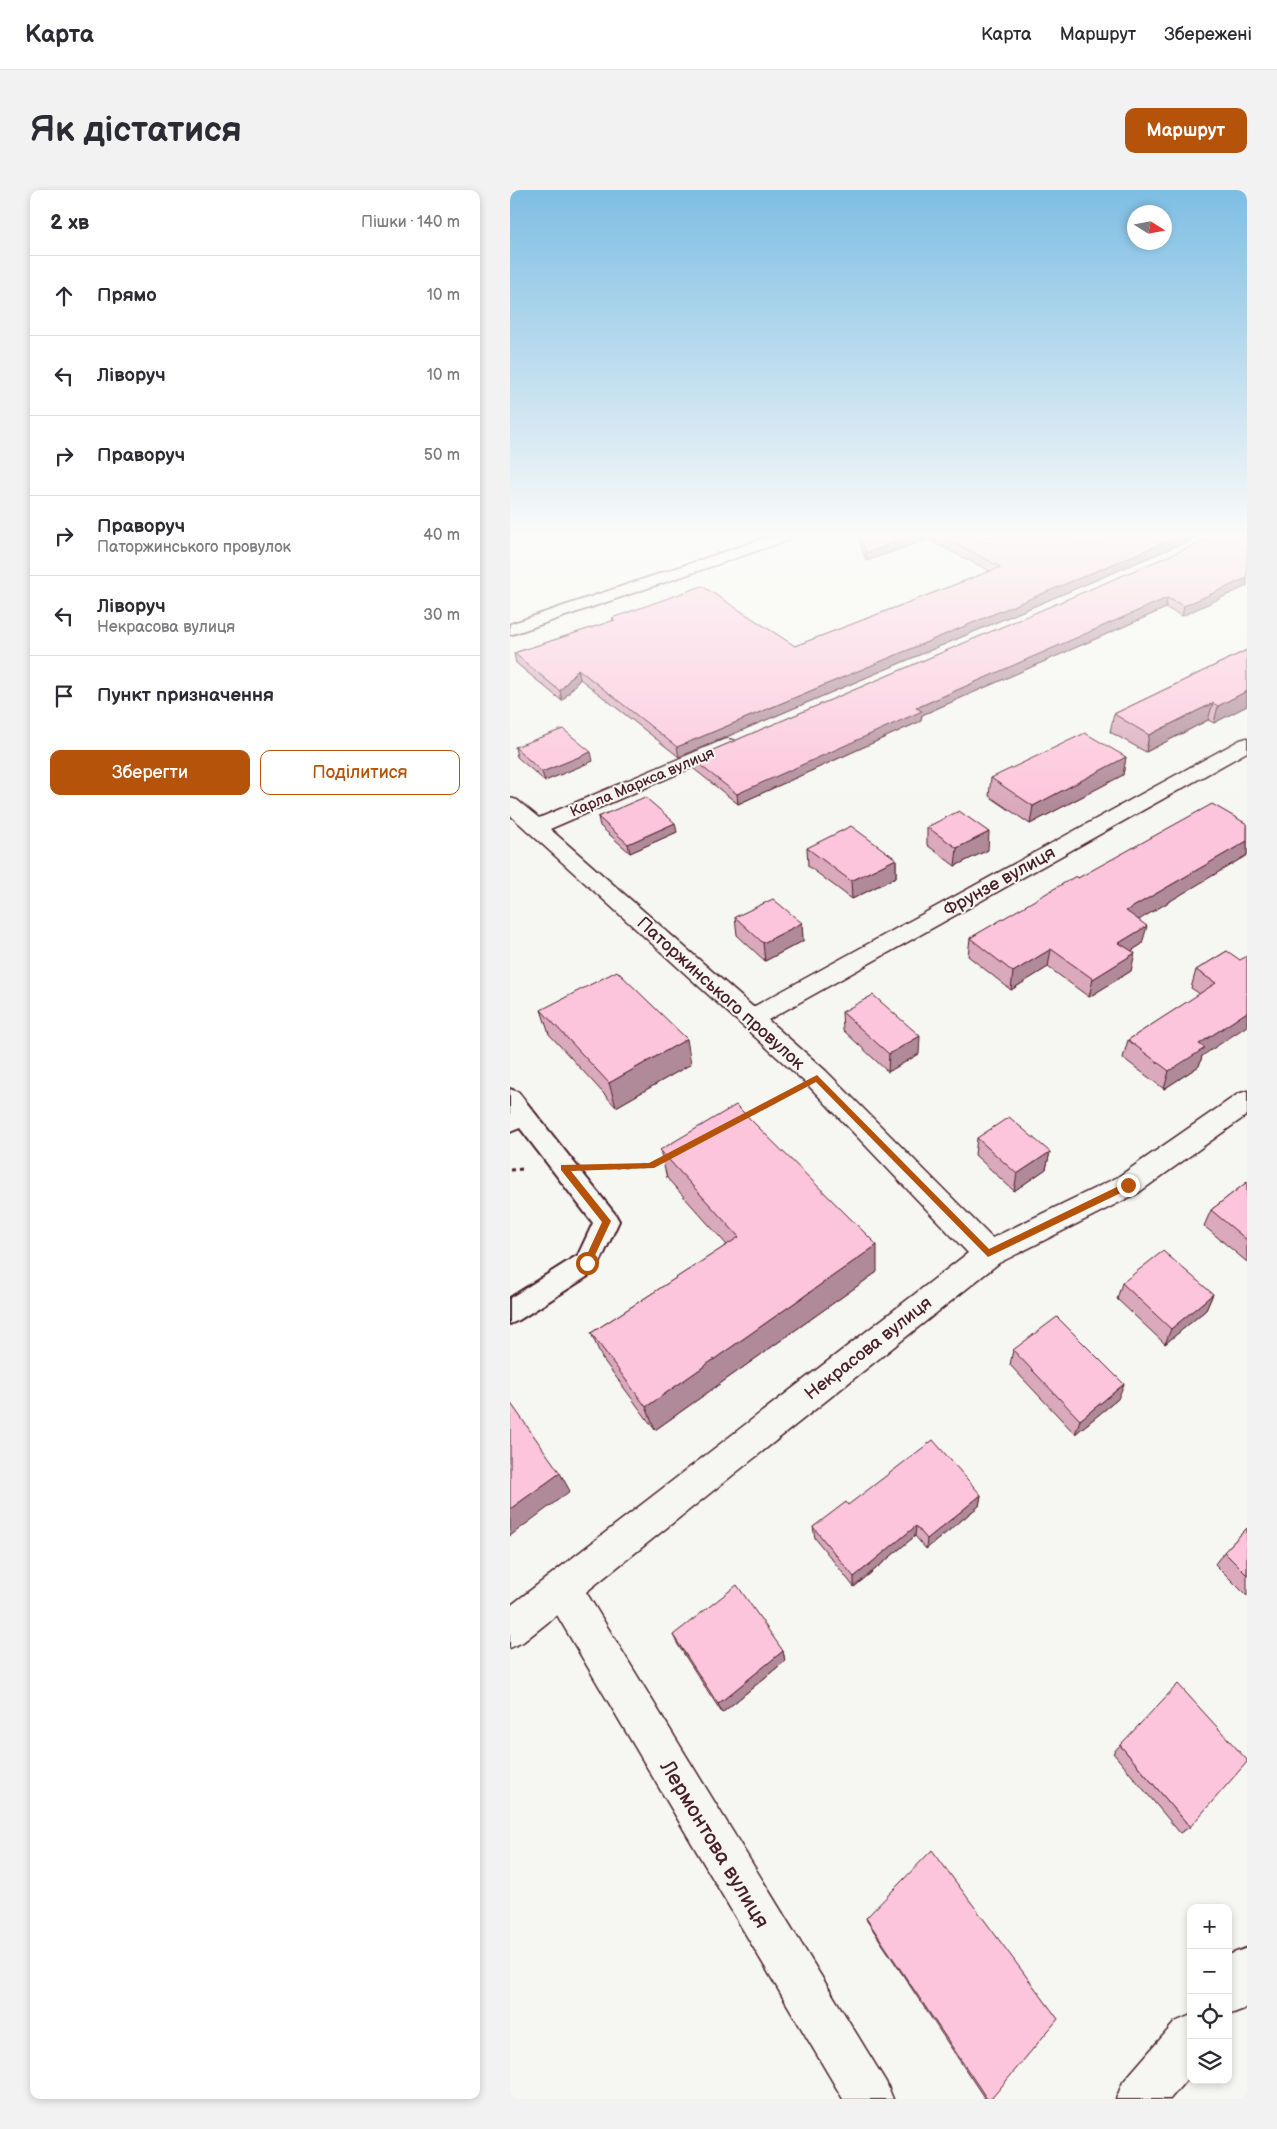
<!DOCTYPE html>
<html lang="uk">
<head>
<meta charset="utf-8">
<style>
  :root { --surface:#fff; --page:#f2f2f3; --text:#2b2b33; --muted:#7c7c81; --line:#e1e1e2; --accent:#b45309 }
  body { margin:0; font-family:"Balsamiq Sans",sans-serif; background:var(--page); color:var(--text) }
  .controls { position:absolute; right:15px; bottom:15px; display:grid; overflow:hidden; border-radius:10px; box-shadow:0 2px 8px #0003 }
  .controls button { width:45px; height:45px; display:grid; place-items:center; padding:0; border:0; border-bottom:1px solid var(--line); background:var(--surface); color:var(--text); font:25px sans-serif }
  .compass { position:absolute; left:617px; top:15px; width:45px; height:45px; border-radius:50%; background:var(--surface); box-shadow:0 2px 8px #0003; rotate:101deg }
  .stop { position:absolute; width:15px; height:15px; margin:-11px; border:4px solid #b45309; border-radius:50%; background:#fff }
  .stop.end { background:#b45309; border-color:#fff; box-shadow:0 1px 5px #0008 }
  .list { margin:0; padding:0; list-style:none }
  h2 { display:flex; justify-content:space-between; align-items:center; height:65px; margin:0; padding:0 20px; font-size:21px }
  h2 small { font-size:16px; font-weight:400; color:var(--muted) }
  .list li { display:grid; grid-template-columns:32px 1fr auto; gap:15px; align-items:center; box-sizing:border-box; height:80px; padding:0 20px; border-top:1px solid var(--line) }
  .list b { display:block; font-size:19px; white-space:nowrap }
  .list p { margin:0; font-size:16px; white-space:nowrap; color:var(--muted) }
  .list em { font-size:16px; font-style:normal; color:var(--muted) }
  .actions { display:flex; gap:10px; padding:15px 20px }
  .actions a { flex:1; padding:11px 0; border:1px solid var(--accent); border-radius:10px; text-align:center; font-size:18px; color:var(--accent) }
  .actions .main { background:var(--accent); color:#fff }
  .icon { flex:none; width:28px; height:28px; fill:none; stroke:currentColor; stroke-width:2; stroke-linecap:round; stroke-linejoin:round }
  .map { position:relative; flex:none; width:737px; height:1909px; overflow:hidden; border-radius:10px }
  header { display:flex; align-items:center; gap:30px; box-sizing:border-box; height:70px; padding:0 25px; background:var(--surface); border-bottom:1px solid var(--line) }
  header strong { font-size:24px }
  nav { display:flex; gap:28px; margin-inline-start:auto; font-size:18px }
  .intro { display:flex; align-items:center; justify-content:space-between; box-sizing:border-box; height:120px; padding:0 30px }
  h1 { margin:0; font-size:35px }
  .button { padding:12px 22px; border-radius:10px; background:var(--accent); color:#fff; font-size:18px; font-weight:700 }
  main { display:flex; gap:30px; padding:0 30px }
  aside { flex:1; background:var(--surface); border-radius:10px; box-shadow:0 2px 8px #0003 }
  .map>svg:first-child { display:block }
</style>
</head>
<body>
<header>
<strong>Карта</strong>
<nav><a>Карта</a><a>Маршрут</a><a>Збережені</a></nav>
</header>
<div class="intro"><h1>Як дістатися</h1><a class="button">Маршрут</a></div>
<main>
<aside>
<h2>2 хв<small>Пішки · 140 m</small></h2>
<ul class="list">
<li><svg class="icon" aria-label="ahead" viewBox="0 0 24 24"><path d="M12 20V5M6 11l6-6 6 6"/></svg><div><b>Прямо</b></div><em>10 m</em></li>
<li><svg class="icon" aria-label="left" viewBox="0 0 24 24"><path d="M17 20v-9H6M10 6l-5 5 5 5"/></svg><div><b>Ліворуч</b></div><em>10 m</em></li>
<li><svg class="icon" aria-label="right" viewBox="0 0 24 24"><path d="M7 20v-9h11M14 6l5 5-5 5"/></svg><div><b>Праворуч</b></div><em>50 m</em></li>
<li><svg class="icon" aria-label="right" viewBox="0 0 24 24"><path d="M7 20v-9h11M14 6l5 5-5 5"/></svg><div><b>Праворуч</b><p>Паторжинського провулок</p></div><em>40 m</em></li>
<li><svg class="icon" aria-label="left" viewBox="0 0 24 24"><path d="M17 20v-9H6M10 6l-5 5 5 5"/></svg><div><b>Ліворуч</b><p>Некрасова вулиця</p></div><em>30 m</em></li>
<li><svg class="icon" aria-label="arrive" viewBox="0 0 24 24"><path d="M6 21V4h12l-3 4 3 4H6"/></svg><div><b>Пункт призначення</b></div></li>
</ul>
<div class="actions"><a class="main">Зберегти</a><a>Поділитися</a></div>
</aside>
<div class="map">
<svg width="737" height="1909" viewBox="0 0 737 1909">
  <rect width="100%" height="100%" fill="#f6f6f2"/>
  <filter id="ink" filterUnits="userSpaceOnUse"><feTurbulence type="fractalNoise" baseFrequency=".02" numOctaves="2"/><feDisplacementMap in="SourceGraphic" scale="10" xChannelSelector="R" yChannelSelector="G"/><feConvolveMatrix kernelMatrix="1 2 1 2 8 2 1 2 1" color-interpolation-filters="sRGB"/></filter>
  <g filter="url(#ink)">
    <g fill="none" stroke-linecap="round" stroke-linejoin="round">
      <defs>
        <polygon id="service" points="0,899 8,902 105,1024 109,1031 86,1081 9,1130 0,1134 0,1108 68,1065 83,1033 10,938 0,942"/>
        <g id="minor">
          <polygon points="737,548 737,562 258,830 316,881 482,1048 608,987 728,904 737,901 737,925 628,1003 489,1073 76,1402 376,1892 383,1909 333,1909 47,1425 13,1452 0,1458 0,1416 458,1063 298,895 0,625 0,608 7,610 29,628 211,551 218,549 225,551 228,555 225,559 40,639 243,817 730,550"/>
          <polygon points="737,1758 737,1815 734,1819 718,1825 718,1768 721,1764"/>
          <polygon points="681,1825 681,1884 660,1909 606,1909 613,1892 665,1832"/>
        </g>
        <polygon id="primary" points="258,347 281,347 279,350 0,445 0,434"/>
      </defs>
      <use href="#service" stroke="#4a1f2b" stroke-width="4"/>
      <use href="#minor" stroke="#4a1f2b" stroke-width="3"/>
      <use href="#primary" stroke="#4a1f2b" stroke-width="3"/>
      <g stroke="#4a1f2b" stroke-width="3" stroke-dasharray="4 4" stroke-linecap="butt">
        <polyline points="234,926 275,905"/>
        <polyline points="97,977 141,976 156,968"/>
        <polyline points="0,980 13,979"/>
      </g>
      <use href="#service" fill="#f6f6f2" fill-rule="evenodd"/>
      <use href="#minor" fill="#f6f6f2" fill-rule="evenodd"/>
      <use href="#primary" fill="#f6f6f2" fill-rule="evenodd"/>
    </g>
    <g fill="#daa9bc" stroke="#4a1f2b">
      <polygon points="348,347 687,347 169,567 70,489 52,511 6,473 4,463 103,431 102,428 285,456 480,381 415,348 415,350 356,371"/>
      <polygon points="703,347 672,426 656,418 412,525 411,531 228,614 184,579 182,569"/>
      <polygon points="737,460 704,533 698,530 636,562 600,542 604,524"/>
      <polygon points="5,557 83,571 35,591 7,567"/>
      <polygon points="616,567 613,585 520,634 479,606 481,588"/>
      <polygon points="88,627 167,642 120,663 90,636"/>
      <polygon points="737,634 737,665 628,730 632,754 621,761 621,781 579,807 538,777 501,800 458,766 460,748 568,688"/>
      <polygon points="417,637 478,660 445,676 417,655"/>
      <polygon points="297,658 386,669 386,687 342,709 298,676"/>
      <polygon points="225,727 292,733 293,751 255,771 227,745"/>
      <polygon points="717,761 692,866 689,876 654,899 613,868 618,850 690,804 681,798 686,780"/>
      <polygon points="31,820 181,874 106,917 39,844"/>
      <polygon points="332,822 409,864 378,882 333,840"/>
      <polygon points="467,948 540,962 536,979 504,1001 465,965"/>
      <polygon points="150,960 367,1082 145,1240 92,1168 81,1143 217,1055 157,988"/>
      <polygon points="737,992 737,1072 694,1036 701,1020"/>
      <polygon points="612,1093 703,1104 696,1120 655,1154 607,1109"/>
      <polygon points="503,1160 608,1209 565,1244 500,1175"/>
      <polygon points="471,1305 469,1316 416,1359 405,1346 344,1397 305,1348 303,1337 338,1315"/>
      <polygon points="737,1338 737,1406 705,1374 714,1362"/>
      <polygon points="163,1445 273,1461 275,1471 212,1523 168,1455"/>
      <polygon points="610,1555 680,1637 670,1643 603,1563"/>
      <polygon points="356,1728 481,1909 475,1909 357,1731"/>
    </g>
    <g fill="#b18a99" stroke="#4a1f2b">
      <polygon points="399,347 415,347 415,350 356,371 356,363"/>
      <polygon points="667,347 687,347 169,567 167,557"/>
      <polygon points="737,388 737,396 672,426 674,416"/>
      <polygon points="657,408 656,418 412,525 411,531 228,614 227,604 406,518"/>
      <polygon points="68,479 70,489 52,511 50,501"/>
      <polygon points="737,501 737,516 704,533 708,516"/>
      <polygon points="703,513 698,530 636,562 639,545"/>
      <polygon points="81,562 83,571 35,591 32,582"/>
      <polygon points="616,567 613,585 520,634 523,616"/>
      <polygon points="165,633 167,642 120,663 118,654"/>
      <polygon points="479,642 478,660 445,676 447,658"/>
      <polygon points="737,651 737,665 612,740 616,721"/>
      <polygon points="386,669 386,687 342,709 341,691"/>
      <polygon points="292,733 293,751 255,771 253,753"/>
      <polygon points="637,736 632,754 605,771 609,753"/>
      <polygon points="541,759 538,777 501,800 503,782"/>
      <polygon points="625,763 621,781 579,807 583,789"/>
      <polygon points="737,822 737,836 692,866 689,876 654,899 659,881 689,854"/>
      <polygon points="410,846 409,864 378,882 379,864"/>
      <polygon points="177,849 181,874 106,917 99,893"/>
      <polygon points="540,962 536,979 504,1001 507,984"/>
      <polygon points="367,1055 367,1082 145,1240 136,1217"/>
      <polygon points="703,1104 696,1120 655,1154 661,1139"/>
      <polygon points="614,1194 608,1209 565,1244 570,1230"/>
      <polygon points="50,1283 60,1301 0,1346 0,1319"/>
      <polygon points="471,1305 469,1316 416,1359 417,1349"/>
      <polygon points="406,1336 405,1346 344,1397 344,1387"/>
      <polygon points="273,1461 275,1471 212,1523 208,1514"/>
    </g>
    <g fill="#fdc5db" stroke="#4a1f2b">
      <polygon points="351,347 399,347 356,363"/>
      <polygon points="433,347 667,347 167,557 68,479 50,501 4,463 105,430 102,428 192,396 285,456 491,377"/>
      <polygon points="703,347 737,347 737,388 674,416 657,408 406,518 412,521 227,604 182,569"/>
      <polygon points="737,460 737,501 708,516 703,513 639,545 604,524"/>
      <polygon points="53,539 81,562 32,582 5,557"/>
      <polygon points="575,543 616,567 523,616 481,588"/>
      <polygon points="135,607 165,633 118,654 88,627"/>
      <polygon points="702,614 737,634 737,651 616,721 637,736 609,753 625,763 583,789 541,759 503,782 460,748 566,686 568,688"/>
      <polygon points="449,621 479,642 447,658 417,637"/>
      <polygon points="341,636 386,669 341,691 297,658"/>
      <polygon points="263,709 292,733 253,753 225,727"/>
      <polygon points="717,761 730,770 737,766 737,822 689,854 695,858 659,881 618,850 706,793 686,780"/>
      <polygon points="107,781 177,849 99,893 31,820"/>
      <polygon points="363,805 410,846 379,864 332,822"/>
      <polygon points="226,915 367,1055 136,1217 81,1143 229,1047 150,960"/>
      <polygon points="499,927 540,962 507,984 467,948"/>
      <polygon points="737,992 737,1050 701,1020"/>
      <polygon points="653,1061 703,1104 661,1139 612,1093"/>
      <polygon points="547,1127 614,1194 570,1230 503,1160"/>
      <polygon points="0,1212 50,1283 0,1319"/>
      <polygon points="423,1250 471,1305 417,1349 406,1336 344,1387 303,1337 336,1312 338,1315"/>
      <polygon points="737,1338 737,1385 714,1362"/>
      <polygon points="227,1395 273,1461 208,1514 163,1445"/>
      <polygon points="668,1494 737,1570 737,1572 680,1637 610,1555"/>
      <polygon points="422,1660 548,1829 481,1909 477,1909 356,1728"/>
    </g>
  </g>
  <linearGradient id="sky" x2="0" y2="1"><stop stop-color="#7ebee4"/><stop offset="0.56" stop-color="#fbfbf9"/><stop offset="1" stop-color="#fbfbf9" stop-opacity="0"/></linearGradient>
  <rect width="737" height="615" fill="url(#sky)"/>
  <polygon fill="#b45309" points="307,885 479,1059 615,993 618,992 622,995 621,998 478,1067 306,892 144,978 61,981 101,1031 80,1076 74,1076 73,1073 92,1032 51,980 51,975 139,973"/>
  <g text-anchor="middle" stroke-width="4" stroke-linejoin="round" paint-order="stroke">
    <g font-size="15" fill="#4a1f2b" stroke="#f6f6f2">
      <text transform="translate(132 592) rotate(-23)" y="5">Карла Маркса вулиця</text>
    </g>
    <g font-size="18" fill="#4a1f2b" stroke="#f6f6f2">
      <text transform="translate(489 691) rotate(-29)" y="6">Фрунзе вулиця</text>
      <text transform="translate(211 803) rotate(42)" y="6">Паторжинського провулок</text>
      <text transform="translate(358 1158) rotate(-38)" y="6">Некрасова вулиця</text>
    </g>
    <g font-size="21" fill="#4a1f2b" stroke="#f6f6f2">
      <text transform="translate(205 1654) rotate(59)" y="7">Лермонтова вулиця</text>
    </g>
  </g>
</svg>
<div class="controls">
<button>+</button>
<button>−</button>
<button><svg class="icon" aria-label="locate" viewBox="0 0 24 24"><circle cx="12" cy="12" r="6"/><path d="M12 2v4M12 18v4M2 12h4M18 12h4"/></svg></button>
<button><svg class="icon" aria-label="layers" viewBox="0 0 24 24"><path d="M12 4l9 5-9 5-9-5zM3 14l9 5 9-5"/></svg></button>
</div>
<svg class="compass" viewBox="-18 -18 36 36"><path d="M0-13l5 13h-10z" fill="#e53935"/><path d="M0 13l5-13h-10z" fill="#7c7c81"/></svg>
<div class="stop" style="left:77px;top:1073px"></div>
<div class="stop end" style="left:618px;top:995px"></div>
</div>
</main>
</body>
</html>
